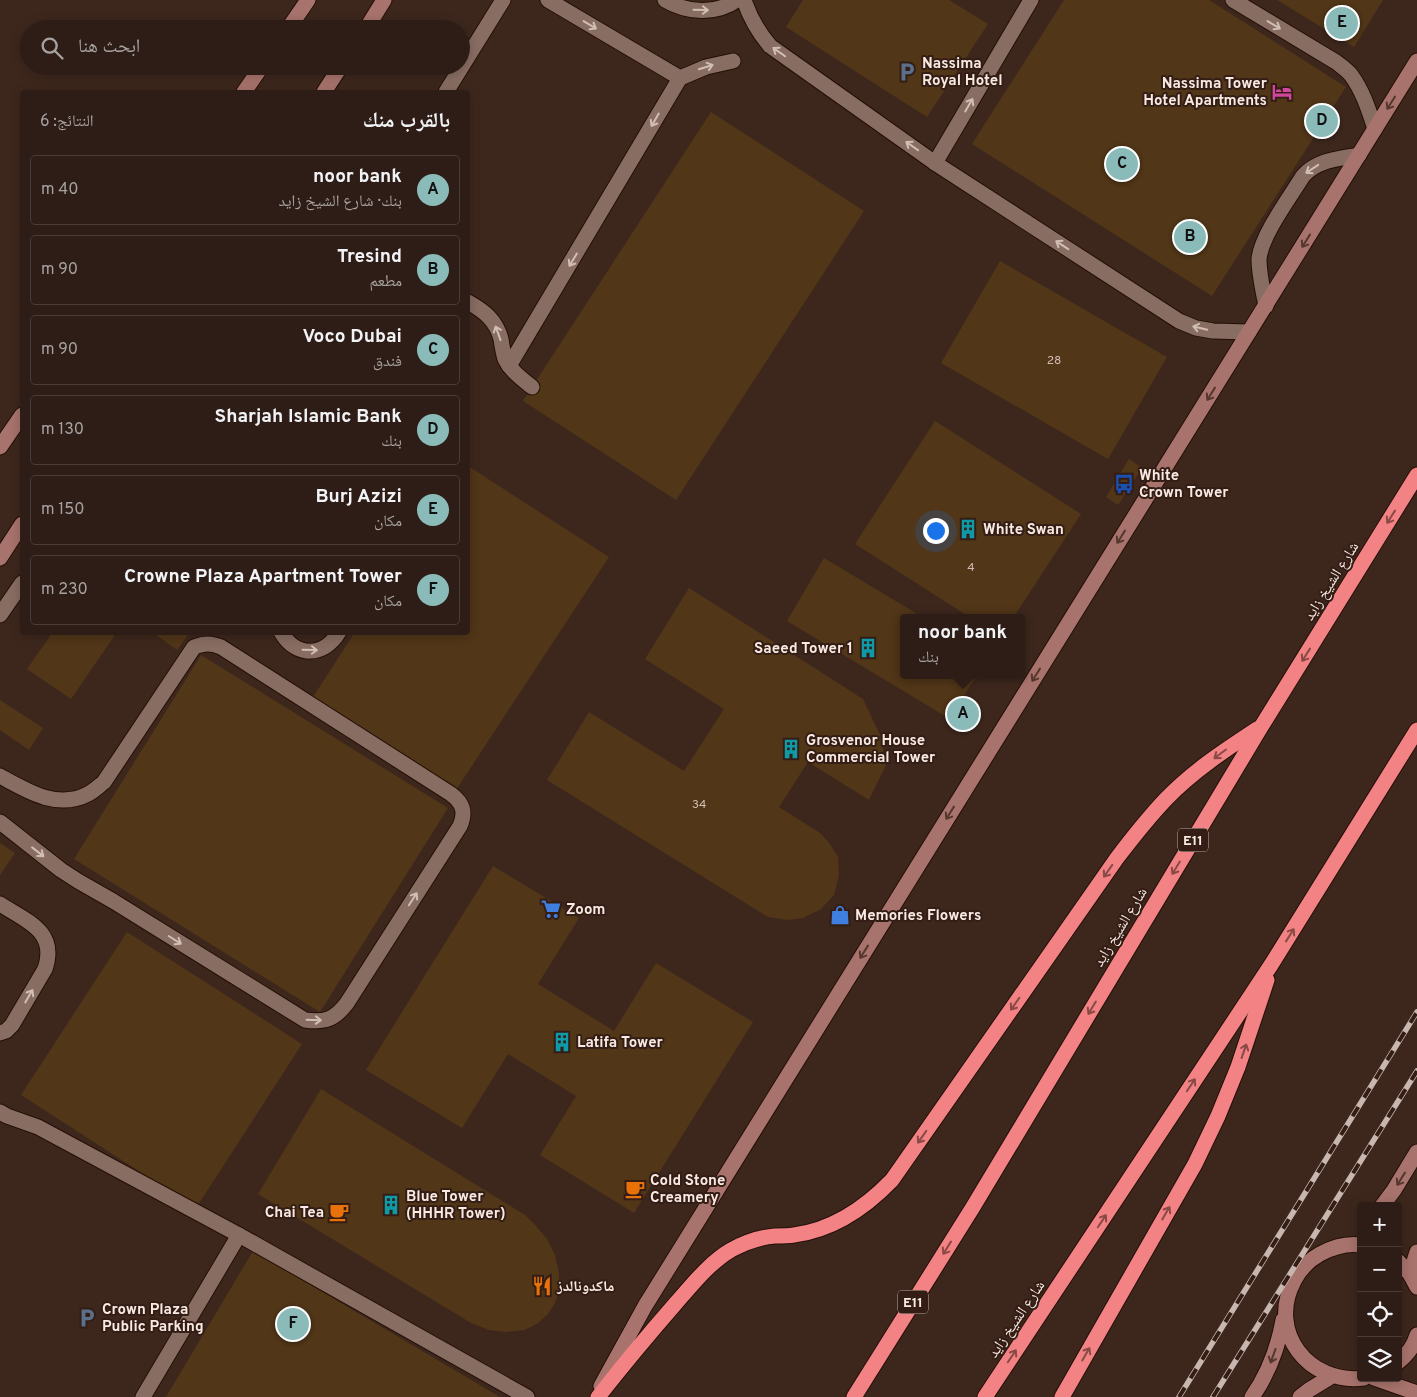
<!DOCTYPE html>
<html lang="ar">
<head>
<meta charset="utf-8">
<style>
  :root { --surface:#2e1d16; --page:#3a2a23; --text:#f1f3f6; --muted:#a7a2a1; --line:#493b35; --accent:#8bbbb9 }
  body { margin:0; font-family:Overpass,"Noto Naskh Arabic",sans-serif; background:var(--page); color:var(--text); direction:rtl }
  .controls { position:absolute; right:15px; bottom:15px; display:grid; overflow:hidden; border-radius:5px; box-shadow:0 2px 12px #0003 }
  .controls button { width:45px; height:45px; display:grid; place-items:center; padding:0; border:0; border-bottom:1px solid var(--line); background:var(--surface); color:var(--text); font:25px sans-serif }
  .you { position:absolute; left:935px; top:530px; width:18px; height:18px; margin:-12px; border:4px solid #fff; border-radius:50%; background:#1a73e8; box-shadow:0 0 0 8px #1a73e833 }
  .badge { display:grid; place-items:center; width:32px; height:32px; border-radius:50%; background:var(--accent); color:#111; font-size:16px; font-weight:700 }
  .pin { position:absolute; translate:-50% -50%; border:2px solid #fff; box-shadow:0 1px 5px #0006 }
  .popup { position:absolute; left:900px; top:614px; width:125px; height:65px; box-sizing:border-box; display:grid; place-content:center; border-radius:5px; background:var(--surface); filter:drop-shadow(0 1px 4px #0005); font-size:16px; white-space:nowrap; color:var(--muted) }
  .popup b { font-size:19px; color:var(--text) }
  .popup::after { content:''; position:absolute; left:50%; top:100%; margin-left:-10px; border:10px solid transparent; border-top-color:var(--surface) }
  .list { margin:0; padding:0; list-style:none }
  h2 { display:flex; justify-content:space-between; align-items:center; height:65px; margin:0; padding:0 20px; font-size:21px }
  h2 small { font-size:16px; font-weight:400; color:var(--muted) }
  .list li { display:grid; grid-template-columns:32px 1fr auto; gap:15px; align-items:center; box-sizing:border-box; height:70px; margin:0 10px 10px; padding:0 10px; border:1px solid var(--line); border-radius:5px }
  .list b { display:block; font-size:19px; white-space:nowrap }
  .list p { margin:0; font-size:16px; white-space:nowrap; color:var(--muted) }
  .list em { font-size:16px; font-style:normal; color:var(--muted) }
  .icon { flex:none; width:28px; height:28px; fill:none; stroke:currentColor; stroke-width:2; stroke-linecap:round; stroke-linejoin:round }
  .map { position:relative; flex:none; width:1417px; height:1397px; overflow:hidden; direction:ltr }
  .search { position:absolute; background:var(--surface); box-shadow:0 2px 12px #0003; left:20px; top:20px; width:450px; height:55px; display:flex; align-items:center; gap:12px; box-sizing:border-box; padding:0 18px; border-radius:28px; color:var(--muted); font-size:19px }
  .panel { position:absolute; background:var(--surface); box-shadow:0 2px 12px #0003; left:20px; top:90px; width:450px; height:545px; border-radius:5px; direction:rtl }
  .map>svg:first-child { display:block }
</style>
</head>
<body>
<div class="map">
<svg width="1417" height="1397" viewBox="0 0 1417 1397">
  <rect width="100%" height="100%" fill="#3d271d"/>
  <g fill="#513618">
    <polygon points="803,0 949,0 988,24 927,117 786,27"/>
    <polygon points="1064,0 1209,0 1346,87 1212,296 972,144"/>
    <polygon points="1277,0 1383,0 1354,47"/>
    <polygon points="711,112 864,211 676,500 523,401"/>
    <polygon points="1000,261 1167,357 1108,459 941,363"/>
    <polygon points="935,421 1081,514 1013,618 971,618 855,544"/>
    <polygon points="1129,459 1142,468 1118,505 1106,497"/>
    <polygon points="468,466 609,557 456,790 313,697 355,632 468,632"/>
    <polygon points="824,558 924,618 904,618 904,675 977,675 950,719 787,621"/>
    <polygon points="689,588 863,699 880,735 886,765 869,800 808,762 779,807 820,833 830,844 838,857 839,875 834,895 821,909 803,918 788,920 768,917 547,780 589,712 684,771 724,709 645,659"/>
    <polygon points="53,632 117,632 71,699 27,669"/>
    <polygon points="152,632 190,632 177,650"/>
    <polygon points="201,655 448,808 320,1012 74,859"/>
    <polygon points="0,700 43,728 29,750 0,730"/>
    <polygon points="0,843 15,853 0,875"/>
    <polygon points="493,866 579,918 538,984 614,1031 656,963 753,1022 634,1213 540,1155 576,1096 508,1054 462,1128 366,1070"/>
    <polygon points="127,932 302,1044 196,1208 21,1095"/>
    <polygon points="321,1089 525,1215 536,1226 547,1239 555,1255 559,1274 559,1291 555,1303 548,1314 538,1323 525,1330 506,1332 489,1330 471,1323 258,1194"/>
    <polygon points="253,1251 500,1397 166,1397"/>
  </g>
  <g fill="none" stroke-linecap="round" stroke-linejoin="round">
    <defs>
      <g id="lane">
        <polyline points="548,0 680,78"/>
        <path d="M665 0C687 13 716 15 737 0"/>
        <path d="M744 0C750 18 758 32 770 46L935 163 1179 321 1196 328 1213 331 1249 332"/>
        <path d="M1233 0 1336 62C1341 66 1347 70 1351 75 1363 91 1369 111 1375 129"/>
        <polyline points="446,92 503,0"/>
        <polyline points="935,163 1031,0"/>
        <path d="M468 302C484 311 496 320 501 339 502 346 503 352 505 359 511 371 522 379 532 387"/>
        <path d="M1266 306C1263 291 1259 274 1259 259 1261 236 1290 197 1303 176 1317 160 1338 159 1359 155"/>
        <polyline points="509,366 680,78 706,67 733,61"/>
        <polyline points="0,615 22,583"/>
        <path d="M281 632C296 658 324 657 339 632"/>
        <path d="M0 776C27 791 57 810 88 794 94 791 99 786 104 782L194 647C205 643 211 643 221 647L451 794C463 803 466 812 460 826L347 1003C335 1019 325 1023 305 1020L113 901 78 881 61 870 0 822"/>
        <path d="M0 904C26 921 58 931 45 969L12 1025 6 1031 0 1033"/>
        <polyline points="0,1112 7,1116 38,1127 239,1235 527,1397"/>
        <polyline points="143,1397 239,1235"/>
      </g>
      <g id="secondary">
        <polyline points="288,29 308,0"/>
        <polyline points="366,29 384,0"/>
        <polyline points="244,92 262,66"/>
        <polyline points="324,92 341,66"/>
        <polyline points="0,447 22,415"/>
        <polyline points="0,558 22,524"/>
        <polyline points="1382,1206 1394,1190 1417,1152"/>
        <path d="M1361 1245C1346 1243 1333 1247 1320 1254 1309 1260 1300 1269 1294 1281 1267 1332 1309 1385 1364 1378"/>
        <polyline points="1398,1261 1410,1274 1417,1287"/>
        <polyline points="1410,1274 1417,1252"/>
        <path d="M1398 1362C1407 1355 1414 1346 1417 1335"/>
        <polyline points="1374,1378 1417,1393"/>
        <polyline points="601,1386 645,1306 1417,61"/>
        <path d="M1252 1397C1268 1374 1278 1348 1283 1320"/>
        <polyline points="1300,1397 1309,1390 1332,1376"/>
      </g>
      <g id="highway">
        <path d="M598 1397C623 1365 649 1334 676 1303 693 1284 709 1263 731 1250 744 1243 760 1237 775 1236 781 1236 788 1236 794 1235 833 1230 865 1208 892 1180L1117 858C1133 837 1149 817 1166 799 1193 771 1225 750 1257 729"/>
        <polyline points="854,1397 973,1207 1261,727 1417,475"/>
        <polyline points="985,1397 1271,965 1417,730"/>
        <polyline points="1062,1397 1195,1164 1218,1116 1238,1067 1267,980"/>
      </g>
    </defs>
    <use href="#lane" stroke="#240f07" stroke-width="17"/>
    <use href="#secondary" stroke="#240f07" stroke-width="17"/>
    <use href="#highway" stroke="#240f07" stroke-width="17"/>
    <use href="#lane" stroke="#886d62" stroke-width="15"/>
    <use href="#secondary" stroke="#a8736c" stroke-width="15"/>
    <use href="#highway" stroke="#f28283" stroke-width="15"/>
    <defs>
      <g id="rail">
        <polyline points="1179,1397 1417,1012"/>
        <polyline points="1213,1397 1417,1071"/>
      </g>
    </defs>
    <use href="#rail" stroke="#c8b7af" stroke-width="5.5"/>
    <use href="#rail" stroke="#331d14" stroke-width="4" stroke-dasharray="11" stroke-linecap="butt"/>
  </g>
  <defs><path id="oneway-shaft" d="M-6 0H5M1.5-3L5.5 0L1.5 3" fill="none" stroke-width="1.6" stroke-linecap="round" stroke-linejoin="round" transform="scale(1.25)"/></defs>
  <g stroke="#d1beb5">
    <use href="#oneway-shaft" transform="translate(701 10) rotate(1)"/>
    <use href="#oneway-shaft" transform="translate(590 25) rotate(31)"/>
    <use href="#oneway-shaft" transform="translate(1274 25) rotate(31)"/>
    <use href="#oneway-shaft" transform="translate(779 52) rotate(-145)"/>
    <use href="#oneway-shaft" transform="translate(706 67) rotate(-17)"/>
    <use href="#oneway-shaft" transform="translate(969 105) rotate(-60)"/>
    <use href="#oneway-shaft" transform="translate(655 120) rotate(120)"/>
    <use href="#oneway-shaft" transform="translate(912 146) rotate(-145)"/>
    <use href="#oneway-shaft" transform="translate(1312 169) rotate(146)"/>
    <use href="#oneway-shaft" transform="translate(1062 245) rotate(-147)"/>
    <use href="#oneway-shaft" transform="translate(573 260) rotate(121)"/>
    <use href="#oneway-shaft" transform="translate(1200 328) rotate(-166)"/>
    <use href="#oneway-shaft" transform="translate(498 333) rotate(-110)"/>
    <use href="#oneway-shaft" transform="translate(310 650) rotate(1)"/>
    <use href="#oneway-shaft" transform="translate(38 852) rotate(38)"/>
    <use href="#oneway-shaft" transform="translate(413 899) rotate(-57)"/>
    <use href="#oneway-shaft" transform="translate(175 940) rotate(32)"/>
    <use href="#oneway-shaft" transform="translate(29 996) rotate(-60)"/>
    <use href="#oneway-shaft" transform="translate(314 1020) rotate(2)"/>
  </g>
  <g stroke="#56372e">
    <use href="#oneway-shaft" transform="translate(1391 103) rotate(122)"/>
    <use href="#oneway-shaft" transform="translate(1306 241) rotate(122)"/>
    <use href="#oneway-shaft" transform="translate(1211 394) rotate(122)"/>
    <use href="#oneway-shaft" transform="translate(1121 537) rotate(122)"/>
    <use href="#oneway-shaft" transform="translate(1036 675) rotate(122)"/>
    <use href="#oneway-shaft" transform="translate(950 813) rotate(122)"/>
    <use href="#oneway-shaft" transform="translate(864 952) rotate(122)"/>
    <use href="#oneway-shaft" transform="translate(1401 1179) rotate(122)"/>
    <use href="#oneway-shaft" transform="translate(1273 1356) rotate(110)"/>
  </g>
  <g stroke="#894a46">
    <use href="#oneway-shaft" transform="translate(1391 517) rotate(122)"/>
    <use href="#oneway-shaft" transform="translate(1306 655) rotate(122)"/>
    <use href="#oneway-shaft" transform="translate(1220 754) rotate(143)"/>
    <use href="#oneway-shaft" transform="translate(1176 868) rotate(121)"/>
    <use href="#oneway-shaft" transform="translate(1108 871) rotate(125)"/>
    <use href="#oneway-shaft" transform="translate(1290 935) rotate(-58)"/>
    <use href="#oneway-shaft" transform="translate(1015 1004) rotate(125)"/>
    <use href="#oneway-shaft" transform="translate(1092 1008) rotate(121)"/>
    <use href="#oneway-shaft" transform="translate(1244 1051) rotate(-71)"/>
    <use href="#oneway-shaft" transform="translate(1191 1085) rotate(-56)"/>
    <use href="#oneway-shaft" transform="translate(922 1137) rotate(125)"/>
    <use href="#oneway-shaft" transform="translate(1166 1213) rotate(-60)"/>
    <use href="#oneway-shaft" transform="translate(1102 1221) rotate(-56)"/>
    <use href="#oneway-shaft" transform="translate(947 1248) rotate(122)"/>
    <use href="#oneway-shaft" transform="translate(1086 1354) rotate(-60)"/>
    <use href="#oneway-shaft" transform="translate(1012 1356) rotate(-56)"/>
  </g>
  <defs>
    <symbol id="parking-bare" viewBox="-9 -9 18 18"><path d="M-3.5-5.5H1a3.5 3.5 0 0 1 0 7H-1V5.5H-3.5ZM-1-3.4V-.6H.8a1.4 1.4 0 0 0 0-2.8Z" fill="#5c6f8a" stroke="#331d14" stroke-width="2.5" paint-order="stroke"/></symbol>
    <symbol id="hotel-bare" viewBox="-9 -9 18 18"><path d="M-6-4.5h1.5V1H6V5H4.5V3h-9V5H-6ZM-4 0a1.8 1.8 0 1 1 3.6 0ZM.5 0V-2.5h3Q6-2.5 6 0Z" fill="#d1479c" stroke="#331d14" stroke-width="2.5" paint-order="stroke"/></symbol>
    <symbol id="bus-bare" viewBox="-9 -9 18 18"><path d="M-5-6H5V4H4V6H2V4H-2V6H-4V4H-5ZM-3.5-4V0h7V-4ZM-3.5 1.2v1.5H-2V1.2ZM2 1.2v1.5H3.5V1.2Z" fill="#1a4fb4" stroke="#331d14" stroke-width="2.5" paint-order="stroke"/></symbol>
    <symbol id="building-bare" viewBox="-9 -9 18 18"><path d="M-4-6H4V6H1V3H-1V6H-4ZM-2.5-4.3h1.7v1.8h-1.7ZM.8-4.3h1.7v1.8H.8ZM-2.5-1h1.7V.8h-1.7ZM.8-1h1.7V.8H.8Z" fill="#0f9aa8" stroke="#331d14" stroke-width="2.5" paint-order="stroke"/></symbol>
    <symbol id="supermarket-bare" viewBox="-9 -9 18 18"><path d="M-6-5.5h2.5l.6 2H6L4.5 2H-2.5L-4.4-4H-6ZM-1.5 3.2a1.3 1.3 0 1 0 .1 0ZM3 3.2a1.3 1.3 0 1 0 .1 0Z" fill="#3f7fe0" stroke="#331d14" stroke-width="2.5" paint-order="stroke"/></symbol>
    <symbol id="shop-bare" viewBox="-9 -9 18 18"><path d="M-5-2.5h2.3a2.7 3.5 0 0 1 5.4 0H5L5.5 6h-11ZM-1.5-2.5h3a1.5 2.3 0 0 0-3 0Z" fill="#3f7fe0" stroke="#331d14" stroke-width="2.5" paint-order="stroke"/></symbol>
    <symbol id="cafe-bare" viewBox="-9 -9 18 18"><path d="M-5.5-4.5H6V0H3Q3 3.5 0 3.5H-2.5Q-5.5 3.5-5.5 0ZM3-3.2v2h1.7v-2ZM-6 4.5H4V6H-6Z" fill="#e8710a" stroke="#331d14" stroke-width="2.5" paint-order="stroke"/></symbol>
    <symbol id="restaurant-bare" viewBox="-9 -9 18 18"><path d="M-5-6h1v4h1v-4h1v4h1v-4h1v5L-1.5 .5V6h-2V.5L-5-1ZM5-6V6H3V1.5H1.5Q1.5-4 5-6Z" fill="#e8710a" stroke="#331d14" stroke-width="2.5" paint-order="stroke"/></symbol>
  </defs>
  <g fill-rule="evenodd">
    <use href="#parking-bare" x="893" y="58" width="28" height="28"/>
    <use href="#hotel-bare" x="1268" y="78" width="28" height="28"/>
    <use href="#bus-bare" x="1110" y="470" width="28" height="28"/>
    <use href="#building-bare" x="954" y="515" width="28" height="28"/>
    <use href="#building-bare" x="854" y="634" width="28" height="28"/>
    <use href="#building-bare" x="777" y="735" width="28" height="28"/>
    <use href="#supermarket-bare" x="537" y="895" width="28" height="28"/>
    <use href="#shop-bare" x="826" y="901" width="28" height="28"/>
    <use href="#building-bare" x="548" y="1028" width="28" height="28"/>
    <use href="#cafe-bare" x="621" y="1175" width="28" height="28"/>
    <use href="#building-bare" x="377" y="1191" width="28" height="28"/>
    <use href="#cafe-bare" x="325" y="1198" width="28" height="28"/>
    <use href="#restaurant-bare" x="528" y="1272" width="28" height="28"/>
    <use href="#parking-bare" x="73" y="1304" width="28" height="28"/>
  </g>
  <g text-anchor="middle" stroke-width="4" stroke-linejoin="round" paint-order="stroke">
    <g font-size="12" fill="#cebcb0">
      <text x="1054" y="364">28</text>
      <text x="971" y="571">4</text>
      <text x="699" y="808">34</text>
    </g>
    <g fill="#331d14" stroke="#bdaca4" stroke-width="1">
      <rect x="1178" y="828.5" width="30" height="23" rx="4"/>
      <rect x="898" y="1290.5" width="30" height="23" rx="4"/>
    </g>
    <g font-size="14" font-weight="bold" fill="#f8e9e2">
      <text x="1193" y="845">E11</text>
      <text x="913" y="1307">E11</text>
    </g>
    <g font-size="15" font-weight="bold" fill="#f8e9e2" stroke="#331d14" text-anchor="start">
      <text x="922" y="68">Nassima<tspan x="922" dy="17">Royal Hotel</tspan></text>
      <text x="1267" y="88" text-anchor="end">Nassima Tower<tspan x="1267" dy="17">Hotel Apartments</tspan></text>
      <text x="1139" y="480">White<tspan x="1139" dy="17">Crown Tower</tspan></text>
      <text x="983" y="534">White Swan</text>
      <text x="853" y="653" text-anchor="end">Saeed Tower 1</text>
      <text x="806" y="745">Grosvenor House<tspan x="806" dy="17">Commercial Tower</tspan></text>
      <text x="566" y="914">Zoom</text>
      <text x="855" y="920">Memories Flowers</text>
      <text x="577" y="1047">Latifa Tower</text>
      <text x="650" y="1185">Cold Stone<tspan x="650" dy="17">Creamery</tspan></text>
      <text x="406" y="1201">Blue Tower<tspan x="406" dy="17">(HHHR Tower)</tspan></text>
      <text x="324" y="1217" text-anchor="end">Chai Tea</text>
      <text x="557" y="1291">ماكدونالدز</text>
      <text x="102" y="1314">Crown Plaza<tspan x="102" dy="17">Public Parking</tspan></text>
    </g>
    <g font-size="15" fill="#f8e9e2" stroke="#331d14">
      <text transform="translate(1331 581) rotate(-58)" y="5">شارع الشيخ زايد</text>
      <text transform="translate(1120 927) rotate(-59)" y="5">شارع الشيخ زايد</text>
      <text transform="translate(1016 1319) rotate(-56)" y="5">شارع الشيخ زايد</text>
    </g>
  </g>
</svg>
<div class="controls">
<button>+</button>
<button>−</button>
<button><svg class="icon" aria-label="locate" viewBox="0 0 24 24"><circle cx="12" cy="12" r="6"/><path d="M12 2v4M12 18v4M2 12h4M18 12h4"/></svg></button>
<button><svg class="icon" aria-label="layers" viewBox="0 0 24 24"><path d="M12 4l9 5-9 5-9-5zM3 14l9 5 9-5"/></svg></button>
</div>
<div class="you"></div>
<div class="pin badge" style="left:963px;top:714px">A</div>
<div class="popup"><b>noor bank</b>بنك</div>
<div class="pin badge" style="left:1190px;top:237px">B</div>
<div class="pin badge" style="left:1122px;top:164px">C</div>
<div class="pin badge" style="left:1322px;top:121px">D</div>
<div class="pin badge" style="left:1342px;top:23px">E</div>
<div class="pin badge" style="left:293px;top:1324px">F</div>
<div class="search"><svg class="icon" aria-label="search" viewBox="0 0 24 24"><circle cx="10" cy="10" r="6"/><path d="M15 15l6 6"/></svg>ابحث هنا</div>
<section class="panel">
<h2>بالقرب منك<small>النتائج: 6</small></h2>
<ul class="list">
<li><span class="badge">A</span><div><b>noor bank</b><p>بنك · شارع الشيخ زايد</p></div><em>40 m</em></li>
<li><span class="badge">B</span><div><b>Tresind</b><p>مطعم</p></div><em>90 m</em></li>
<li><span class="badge">C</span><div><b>Voco Dubai</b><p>فندق</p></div><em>90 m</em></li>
<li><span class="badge">D</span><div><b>Sharjah Islamic Bank</b><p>بنك</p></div><em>130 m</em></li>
<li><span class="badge">E</span><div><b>Burj Azizi</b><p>مكان</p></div><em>150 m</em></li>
<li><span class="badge">F</span><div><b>Crowne Plaza Apartment Tower</b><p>مكان</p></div><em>230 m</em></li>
</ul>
</section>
</div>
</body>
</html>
